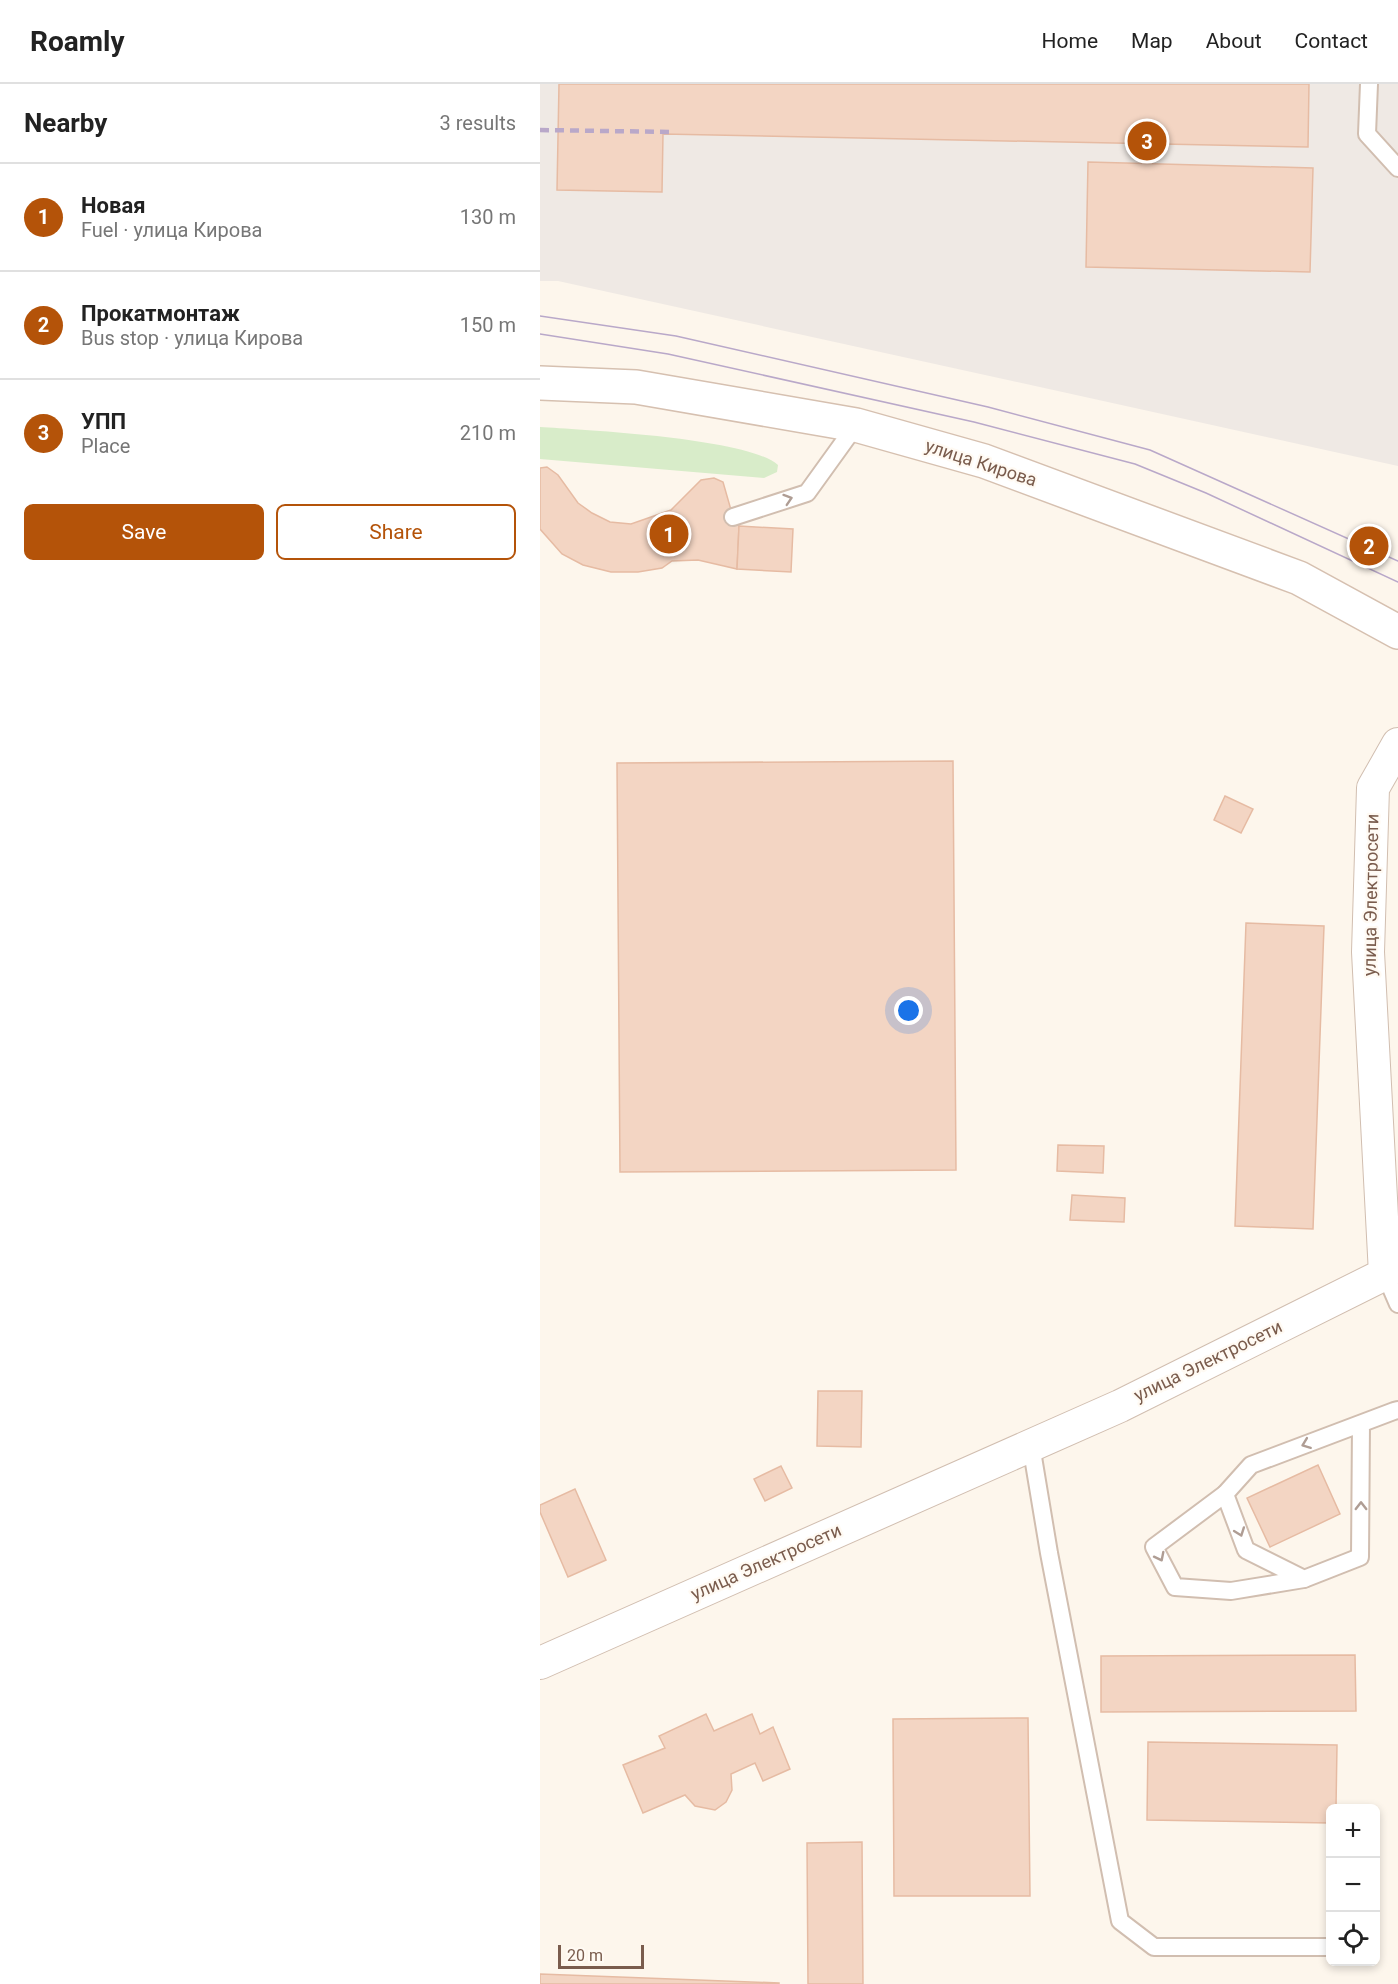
<!DOCTYPE html>
<html lang="en">
<head>
<meta charset="utf-8">
<style>
  :root { --surface:#fff; --page:#f2f2f2; --text:#222; --muted:#767676; --line:#e0e0e0; --accent:#b45309 }
  body { margin:0; font-family:Roboto,sans-serif; background:var(--page); color:var(--text) }
  .controls { position:absolute; right:18px; bottom:18px; display:grid; overflow:hidden; border-radius:9px; box-shadow:0 3px 9px #0003 }
  .controls button { width:54px; height:54px; display:grid; place-items:center; padding:0; border:0; border-bottom:2px solid var(--line); background:var(--surface); color:var(--text); font:30px sans-serif }
  .scale { position:absolute; left:18px; bottom:15px; width:86px; box-sizing:border-box; padding-left:6px; border:3px solid #7a5c4d; border-top:0; font-size:16px; line-height:21px; white-space:nowrap; color:#7a5c4d; -webkit-text-stroke:4px #fffaf3; paint-order:stroke }
  .you { position:absolute; left:369px; top:927px; width:21px; height:21px; margin:-15px; border:4px solid #fff; border-radius:50%; background:#1a73e8; box-shadow:0 0 0 9px #1a73e833 }
  .badge { display:grid; place-items:center; width:39px; height:39px; border-radius:50%; background:var(--accent); color:#fff; font-size:20px; font-weight:700 }
  .pin { position:absolute; translate:-50% -50%; border:3px solid #fff; box-shadow:0 2px 6px #0006 }
  .list { margin:0; padding:0; list-style:none }
  h2 { display:flex; justify-content:space-between; align-items:center; height:78px; margin:0; padding:0 24px; font-size:26px }
  h2 small { font-size:20px; font-weight:400; color:var(--muted) }
  .list li { display:grid; grid-template-columns:39px 1fr auto; gap:18px; align-items:center; box-sizing:border-box; height:108px; padding:0 24px; border-top:2px solid var(--line) }
  .list b { display:block; font-size:22px; white-space:nowrap }
  .list p { margin:0; font-size:20px; white-space:nowrap; color:var(--muted) }
  .list em { font-size:20px; font-style:normal; color:var(--muted) }
  .actions { display:flex; gap:12px; padding:18px 24px }
  .actions a { flex:1; padding:14px 0; border:2px solid var(--accent); border-radius:9px; text-align:center; font-size:21px; color:var(--accent) }
  .actions .main { background:var(--accent); color:#fff }
  .icon { flex:none; width:33px; height:33px; fill:none; stroke:currentColor; stroke-width:2; stroke-linecap:round; stroke-linejoin:round }
  .map { position:relative; flex:none; width:858px; height:1900px; overflow:hidden }
  header { display:flex; align-items:center; gap:36px; box-sizing:border-box; height:84px; padding:0 30px; background:var(--surface); border-bottom:2px solid var(--line) }
  header strong { font-size:28px }
  nav { display:flex; gap:33px; margin-inline-start:auto; font-size:21px }
  main { display:flex }
  aside { flex:1; background:var(--surface) }
  .map>svg:first-child { display:block }
</style>
</head>
<body>
<header>
<strong>Roamly</strong>
<nav><a>Home</a><a>Map</a><a>About</a><a>Contact</a></nav>
</header>
<main>
<aside>
<h2>Nearby<small>3 results</small></h2>
<ul class="list">
<li><span class="badge">1</span><div><b>Новая</b><p>Fuel · улица Кирова</p></div><em>130 m</em></li>
<li><span class="badge">2</span><div><b>Прокатмонтаж</b><p>Bus stop · улица Кирова</p></div><em>150 m</em></li>
<li><span class="badge">3</span><div><b>УПП</b><p>Place</p></div><em>210 m</em></li>
</ul>
<div class="actions"><a class="main">Save</a><a>Share</a></div>
</aside>
<div class="map">
<svg width="858" height="1900" viewBox="0 0 858 1900">
  <rect width="100%" height="100%" fill="#fdf6ec"/>
  <polygon fill="#efe9e4" points="0,0 858,0 858,382 18,197 0,197"/>
  <path fill="#d8ecc9" d="M0 343C46 346 208 354 238 381L237 388 224 394 0 375Z"/>
  <g fill="#f3d5c3" stroke="#e6bba3" stroke-width="1.5">
    <polygon points="19,0 769,0 768,63 123,50 122,108 17,106"/>
    <polygon points="548,78 773,84 770,188 546,183"/>
    <polygon points="7,383 18,391 38,419 52,429 70,438 91,440 131,426 161,396 174,394 183,398 193,433 199,442 197,485 158,476 132,477 122,484 98,488 71,488 43,481 22,470 0,445 0,384"/>
    <polygon points="199,442 253,445 251,488 197,485"/>
    <polygon points="413,677 416,1086 80,1088 77,679"/>
    <polygon points="685,712 713,725 701,749 674,736"/>
    <polygon points="706,839 784,842 773,1145 695,1142"/>
    <polygon points="518,1061 564,1062 563,1089 517,1087"/>
    <polygon points="532,1111 585,1114 584,1138 530,1136"/>
    <polygon points="278,1307 322,1307 321,1363 277,1362"/>
    <polygon points="778,1381 800,1430 730,1463 707,1414"/>
    <polygon points="241,1382 252,1404 225,1417 214,1395"/>
    <polygon points="35,1405 66,1476 28,1493 0,1428 0,1421"/>
    <polygon points="815,1571 816,1627 561,1628 561,1572"/>
    <polygon points="166,1630 174,1647 212,1630 220,1650 233,1643 250,1685 223,1697 215,1679 191,1690 192,1706 186,1718 175,1726 155,1722 145,1711 103,1729 83,1681 125,1664 119,1652"/>
    <polygon points="488,1634 490,1812 354,1812 353,1635"/>
    <polygon points="608,1658 797,1661 796,1724 790,1724 790,1739 607,1736"/>
    <polygon points="322,1758 323,1900 268,1900 267,1759"/>
    <polygon points="0,1890 239,1899 239,1900 0,1900"/>
  </g>
  <g fill="none" stroke-linecap="round" stroke-linejoin="round">
    <defs>
      <g id="lane">
        <polyline points="829,0 827,50 858,84"/>
        <polyline points="193,433 267,409 316,341"/>
        <polyline points="845,1190 858,1220"/>
        <polyline points="821,1340 820,1473 764,1495 706,1466 685,1410 711,1381 854,1327 858,1326"/>
        <polyline points="491,1361 509,1469 580,1837 614,1863 790,1863"/>
        <polyline points="685,1410 614,1463 635,1503 691,1507 764,1495"/>
      </g>
      <polyline id="street" points="0,1579 580,1322 845,1190 828,868 833,704 858,660"/>
      <polyline id="secondary" points="0,299 96,303 316,341 444,377 759,494 858,548"/>
    </defs>
    <use href="#lane" stroke="#d1beb0" stroke-width="20"/>
    <use href="#street" stroke="#d1beb0" stroke-width="34"/>
    <use href="#secondary" stroke="#d6c0b0" stroke-width="36"/>
    <use href="#lane" stroke="#fff" stroke-width="16"/>
    <use href="#street" stroke="#fff" stroke-width="32"/>
    <use href="#secondary" stroke="#fff" stroke-width="33"/>
    <g stroke="#b9a8c9" stroke-width="1.5">
      <polyline points="0,232 136,252 448,323 610,366 858,477"/>
      <polyline points="0,250 128,270 434,338 595,380 666,409 858,498"/>
    </g>
    <polyline stroke="#b9a8c9" stroke-width="4.5" stroke-dasharray="9 6" stroke-linecap="butt" points="0,46 132,48"/>
  </g>
  <defs><path id="oneway-chevron" d="M-2-3.5L2.5 0L-2 3.5" fill="none" stroke-width="1.6" stroke-linecap="round" stroke-linejoin="round" transform="scale(1.5)"/></defs>
  <g stroke="#af9d94">
    <use href="#oneway-chevron" transform="translate(248 415) rotate(-18)"/>
    <use href="#oneway-chevron" transform="translate(766 1360) rotate(159)"/>
    <use href="#oneway-chevron" transform="translate(821 1422) rotate(-90)"/>
    <use href="#oneway-chevron" transform="translate(700 1448) rotate(70)"/>
    <use href="#oneway-chevron" transform="translate(620 1473) rotate(63)"/>
  </g>
  <g text-anchor="middle" stroke-width="4.5" stroke-linejoin="round" paint-order="stroke">
    <g font-size="18" fill="#7a5c4d" stroke="#fffaf3">
      <text transform="translate(441 379) rotate(18)" y="6">улица Кирова</text>
      <text transform="translate(831 811) rotate(-89)" y="6">улица Электросети</text>
      <text transform="translate(668 1277) rotate(-26)" y="6">улица Электросети</text>
      <text transform="translate(226 1478) rotate(-24)" y="6">улица Электросети</text>
    </g>
  </g>
</svg>
<div class="controls">
<button>+</button>
<button>−</button>
<button><svg class="icon" aria-label="locate" viewBox="0 0 24 24"><circle cx="12" cy="12" r="6"/><path d="M12 2v4M12 18v4M2 12h4M18 12h4"/></svg></button>
</div>
<div class="scale">20 m</div>
<div class="you"></div>
<div class="pin badge" style="left:129px;top:450px">1</div>
<div class="pin badge" style="left:829px;top:462px">2</div>
<div class="pin badge" style="left:607px;top:57px">3</div>
</div>
</main>
</body>
</html>
